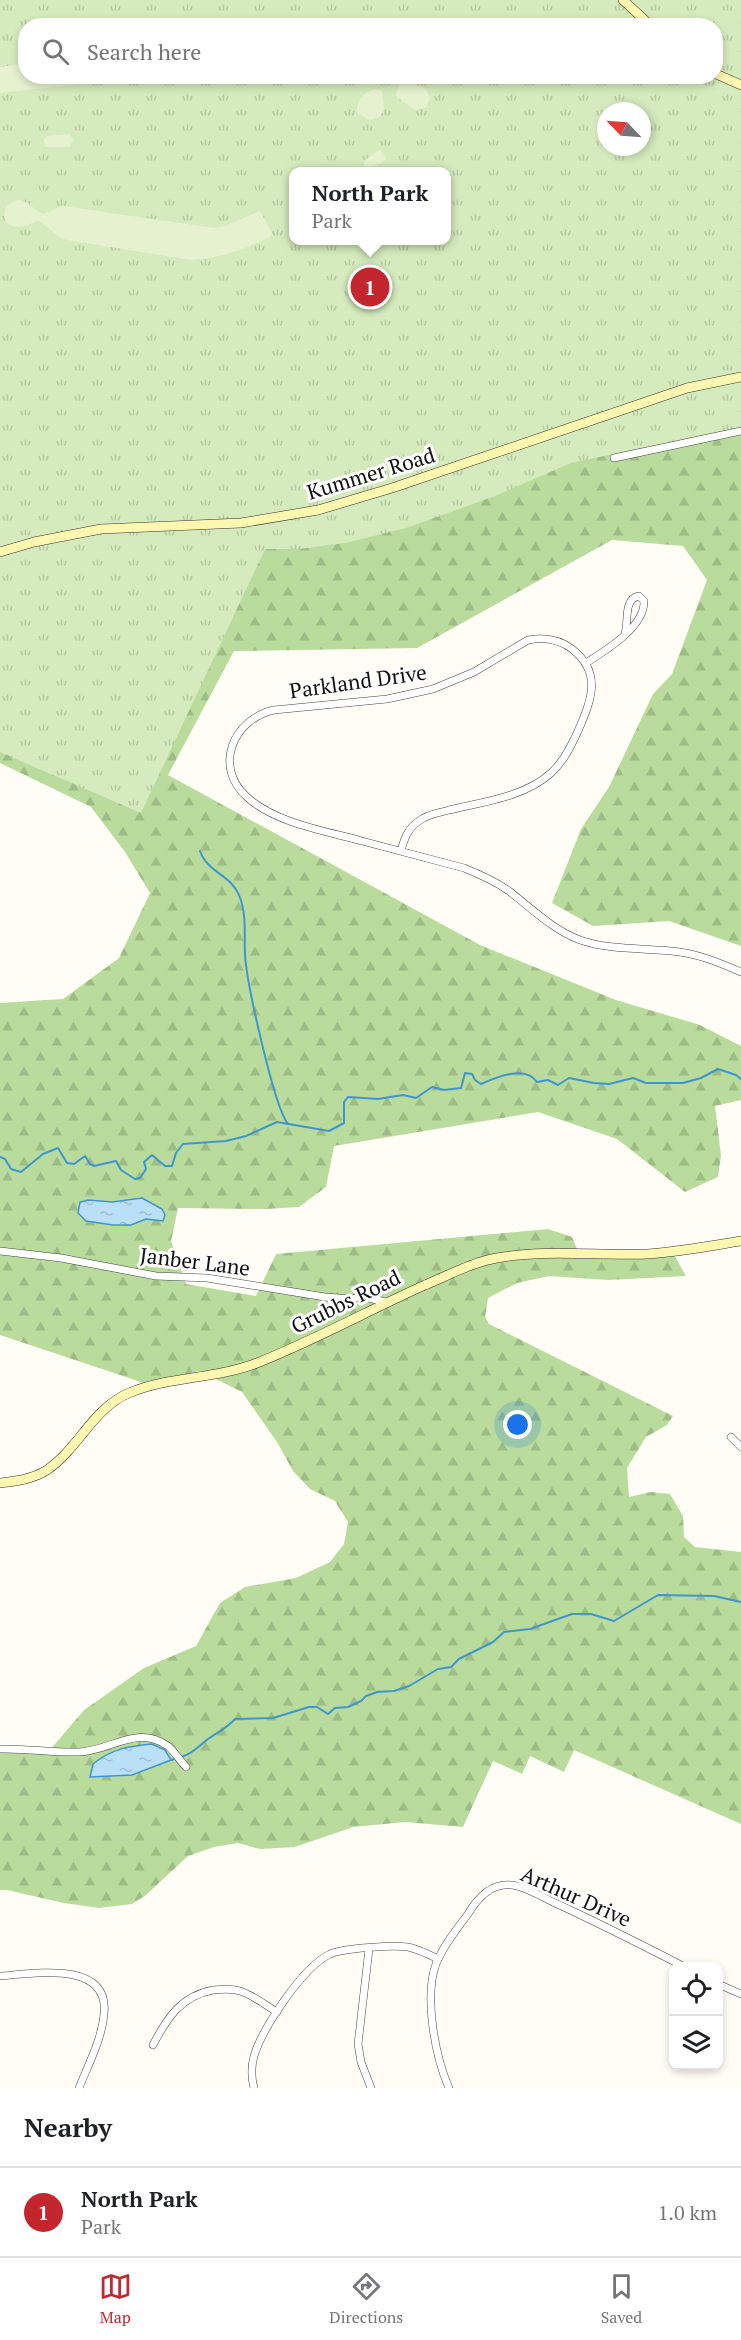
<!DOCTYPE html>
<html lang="en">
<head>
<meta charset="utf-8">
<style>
  :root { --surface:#fff; --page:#f2f2f2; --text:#202124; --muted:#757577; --line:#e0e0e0; --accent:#c4262e }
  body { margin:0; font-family:"PT Serif",serif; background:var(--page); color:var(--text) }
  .controls { position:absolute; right:18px; bottom:18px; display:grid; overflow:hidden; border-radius:12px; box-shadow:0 3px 9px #0003 }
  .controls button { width:54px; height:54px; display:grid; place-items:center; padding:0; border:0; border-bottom:2px solid var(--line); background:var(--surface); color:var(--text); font:30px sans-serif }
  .compass { position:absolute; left:597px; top:102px; width:54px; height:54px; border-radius:50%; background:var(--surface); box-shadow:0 3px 9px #0003; rotate:295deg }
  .you { position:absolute; left:518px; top:1425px; width:21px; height:21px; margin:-15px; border:4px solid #fff; border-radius:50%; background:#1a73e8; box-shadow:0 0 0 9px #1a73e833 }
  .badge { display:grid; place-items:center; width:39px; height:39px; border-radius:50%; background:var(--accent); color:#fff; font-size:20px; font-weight:700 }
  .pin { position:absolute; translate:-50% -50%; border:3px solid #fff; box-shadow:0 2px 6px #0006 }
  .popup { position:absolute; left:289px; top:167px; width:162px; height:78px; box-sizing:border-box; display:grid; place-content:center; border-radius:12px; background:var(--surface); filter:drop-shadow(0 2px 4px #0005); font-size:20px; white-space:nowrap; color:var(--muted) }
  .popup b { font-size:22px; color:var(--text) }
  .popup::after { content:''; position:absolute; left:50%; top:100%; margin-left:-12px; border:12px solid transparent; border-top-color:var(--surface) }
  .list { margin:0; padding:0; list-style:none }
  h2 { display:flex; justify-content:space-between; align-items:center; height:78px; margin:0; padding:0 24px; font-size:26px }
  h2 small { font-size:20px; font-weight:400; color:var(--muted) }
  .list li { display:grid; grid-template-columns:39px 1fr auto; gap:18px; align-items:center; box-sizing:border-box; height:90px; padding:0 24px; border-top:2px solid var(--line) }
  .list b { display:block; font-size:22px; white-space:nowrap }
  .list p { margin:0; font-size:20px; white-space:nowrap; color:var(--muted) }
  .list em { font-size:20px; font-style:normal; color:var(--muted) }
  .icon { flex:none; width:33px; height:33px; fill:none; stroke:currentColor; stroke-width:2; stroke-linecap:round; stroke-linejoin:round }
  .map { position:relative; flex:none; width:741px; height:2088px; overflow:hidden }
  .search { position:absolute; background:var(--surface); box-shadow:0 3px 9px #0003; left:18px; right:18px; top:18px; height:66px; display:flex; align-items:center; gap:15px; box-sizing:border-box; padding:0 21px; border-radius:24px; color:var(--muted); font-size:22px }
  .sheet { height:168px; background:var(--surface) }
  nav { display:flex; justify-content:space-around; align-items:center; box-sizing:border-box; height:84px; border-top:2px solid var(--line); background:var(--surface); font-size:16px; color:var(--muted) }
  nav a { display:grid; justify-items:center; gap:3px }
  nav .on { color:var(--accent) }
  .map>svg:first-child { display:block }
</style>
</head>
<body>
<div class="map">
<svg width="741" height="2088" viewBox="0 0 741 2088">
  <defs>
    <pattern id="forest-firs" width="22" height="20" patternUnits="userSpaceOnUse" patternTransform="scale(1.5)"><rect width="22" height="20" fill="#b9dc9c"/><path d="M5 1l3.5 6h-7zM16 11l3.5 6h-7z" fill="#9ebc85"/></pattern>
    <pattern id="park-tufts" width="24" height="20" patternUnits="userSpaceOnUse" patternTransform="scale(1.5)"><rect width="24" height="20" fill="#d5ebbd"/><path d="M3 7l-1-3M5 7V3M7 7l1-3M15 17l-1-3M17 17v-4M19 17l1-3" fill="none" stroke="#b6c8a1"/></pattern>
    <pattern id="water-ripples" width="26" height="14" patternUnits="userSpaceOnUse" patternTransform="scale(1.5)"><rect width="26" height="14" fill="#b9e0f7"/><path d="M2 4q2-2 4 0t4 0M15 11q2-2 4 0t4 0" fill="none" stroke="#9ebfd3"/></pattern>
  </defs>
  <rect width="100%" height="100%" fill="#fffdf5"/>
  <path fill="url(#forest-firs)" fill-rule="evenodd" d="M695 76 715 415 741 435V946L669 921 593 926 552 903 581 829 609 787 653 694 672 674 707 580 683 546 612 540 417 648 234 651 168 775 480 945 616 1000 700 1025 741 1046V1100L715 1106 721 1155 718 1177 685 1192 617 1139 538 1112 334 1146 326 1187 299 1207 266 1209 178 1208 171 1241 186 1284 256 1296 276 1254 548 1229 572 1237 579 1254 672 1251 686 1276 608 1280 549 1276 517 1283 488 1298 485 1317 489 1324 673 1416 667 1425 646 1437 627 1468 629 1497 651 1492 670 1494 683 1516 684 1537 695 1547 741 1552V1824L574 1750 564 1772 530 1756 522 1774 493 1761 463 1827 405 1822 353 1827 295 1847 260 1849 238 1843 214 1847 188 1856 146 1895 132 1904 99 1908 64 1903 7 1890H0V1749L50 1750 84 1710 144 1668 196 1646 220 1603 245 1587 296 1578 330 1562 344 1544 348 1522 335 1501 310 1489 293 1471 277 1442 242 1392 200 1371 144 1383 0 1335V1003L63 999 119 958 150 893 125 852 91 807 0 763V262L446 240V172ZM606 111H642V147H606Z"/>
  <path fill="url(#park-tufts)" fill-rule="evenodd" d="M0 0H741V427L571 463 495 496 406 528 345 543 299 549H265L141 813 0 752ZM26 26H716V76H26ZM606 111H642V147H606ZM294 172H446V240H294Z"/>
  <g fill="#e6f2cf">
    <polygon points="25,64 26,76 144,77 0,93 0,67"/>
    <polygon points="400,85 417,85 426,89 430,98 425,108 415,110 397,97 396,93"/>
    <path d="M375 89 382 91 384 109 380 117 370 120 357 113C356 100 363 93 375 89Z"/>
    <polygon points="70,134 73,139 70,147 45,147 44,139 47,136"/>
    <path d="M379 150 383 152 386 159C382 164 370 168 364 166V161Z"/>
    <path d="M18 200C31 201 33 211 43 214L63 206 214 228 225 226 260 211 272 234 271 236C248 249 217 259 191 260L67 240C54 237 50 226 38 221 25 225 20 231 6 223L4 216 7 205Z"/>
  </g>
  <g fill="url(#water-ripples)" stroke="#3f96cf" stroke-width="1.5">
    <polygon points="142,1198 162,1209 165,1215 163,1221 146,1219 131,1225 113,1225 86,1221 78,1213 80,1202 88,1200 112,1202"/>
    <path d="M152 1744 165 1750 171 1760 132 1775 90 1777 93 1764C111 1749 129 1746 152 1744Z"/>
  </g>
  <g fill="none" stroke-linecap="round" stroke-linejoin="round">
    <g stroke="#3f96cf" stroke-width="2">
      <path d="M200 851C207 872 231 875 239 895 247 914 244 935 245 954 246 980 274 1107 288 1124"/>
      <path d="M0 1157 5 1159 11 1169 21 1172 43 1154 58 1148 67 1163 74 1164 85 1156 90 1164 94 1166 116 1161 121 1170 135 1179 140 1178 146 1169 144 1162 152 1155 165 1166H172L176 1153 183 1144 226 1141 246 1136 277 1122 329 1131 344 1123V1102L348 1097 378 1099 403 1095 416 1098 432 1087 444 1090 461 1088 465 1073 472 1074 475 1080 481 1084C497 1077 525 1065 537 1082L548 1080 558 1085 569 1078 594 1083 609 1084 633 1078 646 1083H683L701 1078 718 1069 736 1075 741 1079"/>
      <path d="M171 1760C191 1755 193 1751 208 1739 218 1732 227 1728 235 1719L273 1718 309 1707H317L328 1714 335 1708 348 1707 361 1701 366 1696 377 1692 394 1691 409 1686 438 1669 451 1667 459 1659 493 1642 504 1632 530 1629 572 1614H591L614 1621 658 1595 714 1596 741 1602"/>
    </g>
    <defs>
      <g id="street">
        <polyline points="614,458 741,431"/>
        <path d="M586 663C605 651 645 627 644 601L639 596C623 599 629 621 625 633"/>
        <path d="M401 851C404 839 408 828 419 821 427 814 439 813 449 810 482 802 525 797 551 773 564 761 571 746 578 731 591 701 603 673 572 649 559 639 544 637 528 640L474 672 433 689 387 699 274 710C233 719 213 767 247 797 275 823 326 831 362 841 396 850 430 859 464 868 479 874 495 881 509 891 531 908 553 930 580 940 609 950 642 948 671 951 696 953 718 962 741 972"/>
        <polyline points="0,1251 61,1258 156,1276 207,1278 325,1297 352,1299 361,1296 385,1302"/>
        <polyline points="731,1437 741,1447"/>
        <path d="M0 1749C26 1748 53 1753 79 1752 111 1751 137 1724 168 1746 175 1752 180 1761 186 1767"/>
        <polyline points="369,1949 358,2044 361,2062 371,2088"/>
        <path d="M0 1976C31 1974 110 1959 104 2014 102 2039 88 2065 79 2088"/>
        <polyline points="718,1984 741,1994"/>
        <path d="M153 2045C167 2018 181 1996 213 1990 222 1989 232 1988 240 1991 253 1995 265 2005 277 2012"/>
        <path d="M254 2088C251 2077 251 2067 254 2056 263 2027 303 1967 330 1954 344 1948 393 1945 408 1947 418 1949 428 1954 438 1959"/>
        <path d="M449 2088C435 2056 424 1997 436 1964 443 1946 457 1929 468 1914 477 1899 491 1883 511 1885 525 1886 540 1896 553 1902 597 1922 640 1944 683 1966"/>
      </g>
      <g id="secondary">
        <polyline points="623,0 651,26"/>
        <polyline points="716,74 741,85"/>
        <polyline points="0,552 34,542 101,529 241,523 318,510 392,488 687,388 741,377"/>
        <path d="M0 1483C16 1481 33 1479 47 1470 79 1448 93 1408 129 1393 170 1376 216 1379 257 1363 315 1340 369 1310 425 1285 449 1275 473 1262 497 1258 546 1249 597 1256 647 1254 678 1252 710 1246 741 1241"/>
      </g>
    </defs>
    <use href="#street" stroke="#444" stroke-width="8"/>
    <use href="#secondary" stroke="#333" stroke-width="10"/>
    <use href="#street" stroke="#fff" stroke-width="7"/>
    <use href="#secondary" stroke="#fff6b0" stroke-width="9"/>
  </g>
  <g text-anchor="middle" stroke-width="6" stroke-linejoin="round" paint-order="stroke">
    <g font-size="21" fill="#111" stroke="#fff">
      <text transform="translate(371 474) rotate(-17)" y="7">Kummer Road</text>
      <text transform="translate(358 682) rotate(-8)" y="7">Parkland Drive</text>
      <text transform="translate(195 1262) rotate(7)" y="7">Janber Lane</text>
      <text transform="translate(346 1302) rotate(-26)" y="7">Grubbs Road</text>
      <text transform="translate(576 1897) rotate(24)" y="7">Arthur Drive</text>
    </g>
  </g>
</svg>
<div class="controls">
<button><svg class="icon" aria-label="locate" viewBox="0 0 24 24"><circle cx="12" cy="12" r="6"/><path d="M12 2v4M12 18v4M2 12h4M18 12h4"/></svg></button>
<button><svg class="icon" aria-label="layers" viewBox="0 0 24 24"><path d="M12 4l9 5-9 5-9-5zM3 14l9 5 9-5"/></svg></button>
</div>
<svg class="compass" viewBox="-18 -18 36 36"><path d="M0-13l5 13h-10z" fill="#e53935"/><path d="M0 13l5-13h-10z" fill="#757577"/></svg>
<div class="you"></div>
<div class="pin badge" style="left:370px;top:287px">1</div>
<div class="popup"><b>North Park</b>Park</div>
<div class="search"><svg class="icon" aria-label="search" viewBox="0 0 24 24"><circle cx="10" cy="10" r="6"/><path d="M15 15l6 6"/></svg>Search here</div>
</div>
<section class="sheet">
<h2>Nearby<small></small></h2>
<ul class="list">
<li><span class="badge">1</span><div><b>North Park</b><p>Park</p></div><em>1.0 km</em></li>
</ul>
</section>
<nav>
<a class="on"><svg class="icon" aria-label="map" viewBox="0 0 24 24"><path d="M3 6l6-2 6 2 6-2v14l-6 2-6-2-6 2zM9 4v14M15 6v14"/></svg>Map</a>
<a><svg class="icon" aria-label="directions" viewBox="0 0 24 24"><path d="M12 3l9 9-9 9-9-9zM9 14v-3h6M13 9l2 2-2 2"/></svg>Directions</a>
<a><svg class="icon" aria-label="saved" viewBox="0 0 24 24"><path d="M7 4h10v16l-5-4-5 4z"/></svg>Saved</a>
</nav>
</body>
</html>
